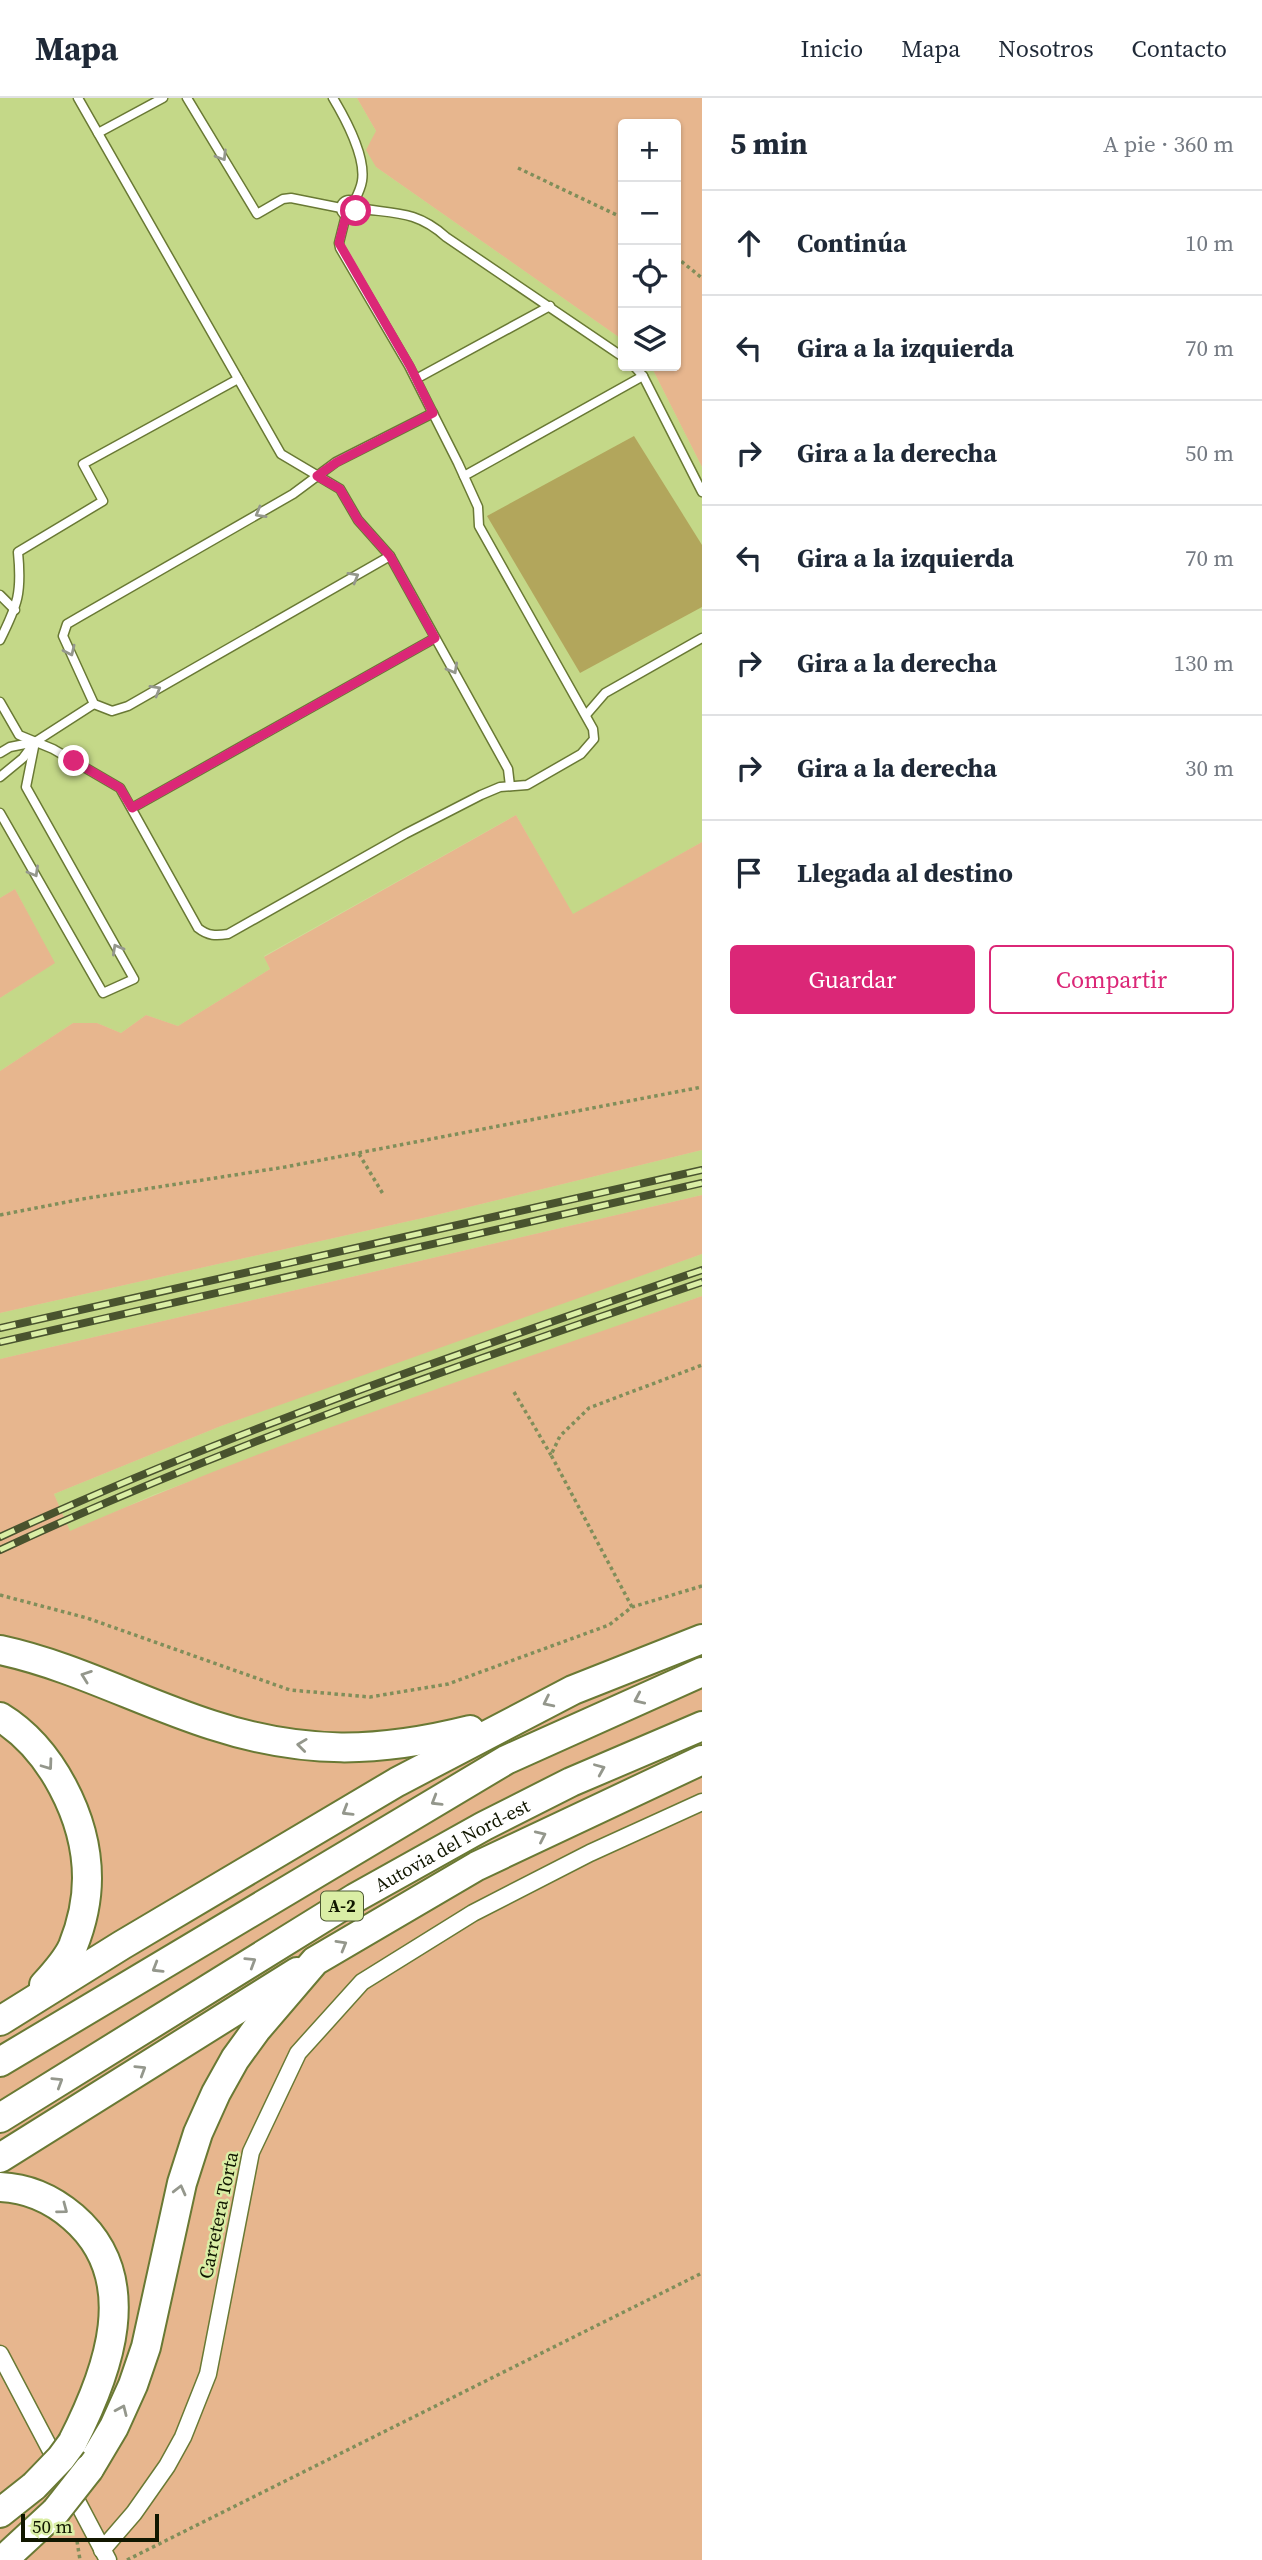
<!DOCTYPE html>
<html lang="es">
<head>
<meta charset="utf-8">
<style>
  :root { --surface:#fff; --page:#f6f6f7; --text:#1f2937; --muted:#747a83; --line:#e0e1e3; --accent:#db2777 }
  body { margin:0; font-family:"Source Serif 4",serif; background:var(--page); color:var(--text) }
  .controls { position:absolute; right:21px; top:21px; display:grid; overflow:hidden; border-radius:7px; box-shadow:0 2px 5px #0004 }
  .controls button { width:63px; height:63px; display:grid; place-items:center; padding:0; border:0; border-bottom:2px solid var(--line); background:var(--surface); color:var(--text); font:35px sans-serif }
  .scale { position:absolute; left:21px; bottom:18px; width:138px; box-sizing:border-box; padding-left:7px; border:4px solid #111700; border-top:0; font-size:19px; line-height:24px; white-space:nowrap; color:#111700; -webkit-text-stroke:5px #daeea5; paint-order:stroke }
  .stop { position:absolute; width:21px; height:21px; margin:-16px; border:5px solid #db2777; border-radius:50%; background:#fff }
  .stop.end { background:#db2777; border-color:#fff; box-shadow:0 2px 7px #0008 }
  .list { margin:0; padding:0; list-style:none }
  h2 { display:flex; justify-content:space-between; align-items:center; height:91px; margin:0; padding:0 28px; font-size:30px }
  h2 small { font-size:23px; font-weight:400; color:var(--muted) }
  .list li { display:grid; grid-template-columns:46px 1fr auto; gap:21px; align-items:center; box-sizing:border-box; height:105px; padding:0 28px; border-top:2px solid var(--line) }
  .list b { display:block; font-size:26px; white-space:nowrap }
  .list em { font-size:23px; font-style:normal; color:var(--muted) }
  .actions { display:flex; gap:14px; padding:21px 28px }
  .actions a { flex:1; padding:16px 0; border:2px solid var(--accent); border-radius:7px; text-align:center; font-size:24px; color:var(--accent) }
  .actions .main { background:var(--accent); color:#fff }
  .icon { flex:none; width:38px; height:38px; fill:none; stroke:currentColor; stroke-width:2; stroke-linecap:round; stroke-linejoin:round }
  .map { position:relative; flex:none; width:702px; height:2462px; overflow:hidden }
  header { display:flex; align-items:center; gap:42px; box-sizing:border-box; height:98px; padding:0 35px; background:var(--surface); border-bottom:2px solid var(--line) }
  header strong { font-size:33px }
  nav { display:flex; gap:38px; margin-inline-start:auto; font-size:24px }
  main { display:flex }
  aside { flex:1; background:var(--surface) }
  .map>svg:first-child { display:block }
</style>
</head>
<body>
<header>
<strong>Mapa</strong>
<nav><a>Inicio</a><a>Mapa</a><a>Nosotros</a><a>Contacto</a></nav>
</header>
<main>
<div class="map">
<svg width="702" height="2462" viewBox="0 0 702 2462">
  <rect width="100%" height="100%" fill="#cde098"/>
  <g fill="#c4d888">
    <polygon points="0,0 357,0 376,33 376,69 623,242 623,268 651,268 702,369 702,744 573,817 516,717 264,858 270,871 178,928 146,917 121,935 97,925 73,925 0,973 0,900 54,865 15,791 0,800"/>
    <polygon points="702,1052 702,1097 0,1261 0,1215 432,1118"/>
    <polygon points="702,1156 702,1198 388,1310 153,1397 70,1434 54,1396 221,1328 375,1271"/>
  </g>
  <g fill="#e7b68e">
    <polygon points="357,0 702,0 702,369 651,268 676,268 676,26 623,26 623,242 376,69 366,52 376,33"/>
    <polygon points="516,717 573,816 702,744 702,1052 432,1118 0,1215 0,973 73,925 97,925 121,935 146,917 178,928 270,871 264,859"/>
    <polygon points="15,791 55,865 0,900 0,800"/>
    <path d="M702 1097V1156L221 1328 54 1396 70 1433C276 1343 490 1273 702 1198V2462H0V1261Z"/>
  </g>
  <polygon fill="#b2a65c" points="634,338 702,447 702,509 580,575 487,418"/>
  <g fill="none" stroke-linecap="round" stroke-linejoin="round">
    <defs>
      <g id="service">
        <polyline points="78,0 281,356 340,391 358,422 390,458 508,671 510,688"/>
        <polyline points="187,0 257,116 283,101 291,100 341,110"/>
        <path d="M333 0C345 20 366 59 362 83 361 90 357 98 354 104"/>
        <polyline points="98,35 163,0"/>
        <circle cx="349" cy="110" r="8"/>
        <path d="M357 110C394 116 416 112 446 139L623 259"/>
        <polyline points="634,268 643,278 702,394"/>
        <polyline points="416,281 550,208"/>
        <polyline points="464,378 643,278"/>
        <polyline points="390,458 128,608 112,613 94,606 63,538 67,526 79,519 293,396 336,364 433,315"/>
        <polyline points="0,497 15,512"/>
        <path d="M0 542C18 506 22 495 18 454L103 403 83 366 238 281"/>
        <path d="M0 604 19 637 53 651 120 690 198 830C208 838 216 838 228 836L405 736 481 697 500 689 527 687 581 656 594 641 593 631 479 428 478 409 458 365 409 268 340 150 339 145 346 117"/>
        <polyline points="586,617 605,595 702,540"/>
        <polyline points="0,655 10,649 35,644"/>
        <polyline points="0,679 23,660 35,644 94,606"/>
        <polyline points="132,710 435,540"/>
        <polyline points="0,715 103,895 134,881 26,689 35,644"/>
      </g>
      <g id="minor">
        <polyline points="0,2256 59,2368"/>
        <polyline points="69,2388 108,2462"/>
        <polyline points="102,2452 134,2415 167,2368 183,2339 208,2276 251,2054 298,1955 362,1884 473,1815 590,1755 702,1704"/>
      </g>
      <g id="motorway">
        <path d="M0 1552C74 1568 140 1604 212 1627 304 1657 378 1655 470 1632"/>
        <path d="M0 1619C51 1650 87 1720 87 1780 87 1802 81 1828 73 1848 67 1862 54 1876 44 1887"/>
        <polyline points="0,1923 122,1847 397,1684 573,1592 702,1541"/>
        <polyline points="0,1964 506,1662 702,1574"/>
        <path id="s1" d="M0 2020 355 1800 484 1728 571 1684 702 1628"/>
        <polyline points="0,2060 297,1874"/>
        <path d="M0 2089C27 2090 52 2101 73 2119 144 2180 108 2275 72 2345"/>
        <polyline points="89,2371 114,2329 133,2287 146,2249 182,2085 198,2035 216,1995 235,1961 256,1932 315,1863 477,1768 702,1662"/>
        <polyline points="0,2415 34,2388"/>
        <polyline points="3,2462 56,2413"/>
      </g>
    </defs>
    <use href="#service" stroke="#697934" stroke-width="11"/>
    <use href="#minor" stroke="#697934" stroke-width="19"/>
    <use href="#motorway" stroke="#697934" stroke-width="32"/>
    <g stroke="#808e5a" stroke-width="3.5" stroke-dasharray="3.5 3.5" stroke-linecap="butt">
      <polyline points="518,70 623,120"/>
      <polyline points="676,159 702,180"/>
      <polyline points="359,1056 383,1096"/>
      <polyline points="0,1117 82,1101 285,1069 702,989"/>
      <polyline points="514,1294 551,1357"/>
      <polyline points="0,1497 87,1520 290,1592 370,1599 448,1586 609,1527 632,1509 702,1488"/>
      <polyline points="632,1509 551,1357 560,1338 589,1310 702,1267"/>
      <polyline points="77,2443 80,2462"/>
      <polyline points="127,2462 702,2175"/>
    </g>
    <use href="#service" stroke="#fff" stroke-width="8"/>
    <use href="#minor" stroke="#fff" stroke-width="16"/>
    <use href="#motorway" stroke="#fff" stroke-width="28"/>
    <defs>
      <g id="rail">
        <polyline points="0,1230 702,1072"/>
        <polyline points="0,1244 702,1085"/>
        <path d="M0 1439C228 1334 465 1253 702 1172"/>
        <path d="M0 1452C228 1346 465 1265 702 1184"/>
      </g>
    </defs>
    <use href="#rail" stroke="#49532e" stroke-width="8"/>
    <use href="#rail" stroke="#daeea5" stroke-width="5" stroke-dasharray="16" stroke-linecap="butt"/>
    <defs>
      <g id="motorway-bridge">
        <polyline points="34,2388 61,2360 72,2345"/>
        <polyline points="56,2413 89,2371"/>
      </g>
    </defs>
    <use href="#motorway-bridge" stroke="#697934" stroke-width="32" stroke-linecap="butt"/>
    <use href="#motorway-bridge" stroke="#fff" stroke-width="28"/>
  </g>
  <defs><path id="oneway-chevron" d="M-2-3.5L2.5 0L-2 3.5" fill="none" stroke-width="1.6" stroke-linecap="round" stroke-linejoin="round" transform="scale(1.75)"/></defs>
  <g stroke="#94978c">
    <use href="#oneway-chevron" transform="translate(222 58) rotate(58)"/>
    <use href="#oneway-chevron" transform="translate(260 415) rotate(150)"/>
    <use href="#oneway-chevron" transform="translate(354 479) rotate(-30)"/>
    <use href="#oneway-chevron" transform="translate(70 553) rotate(65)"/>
    <use href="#oneway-chevron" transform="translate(453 571) rotate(61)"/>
    <use href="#oneway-chevron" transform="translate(156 592) rotate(-30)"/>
    <use href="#oneway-chevron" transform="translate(34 774) rotate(60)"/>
    <use href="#oneway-chevron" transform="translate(117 851) rotate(-119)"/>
    <use href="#oneway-chevron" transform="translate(86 1578) rotate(-160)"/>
    <use href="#oneway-chevron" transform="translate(639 1601) rotate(156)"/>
    <use href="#oneway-chevron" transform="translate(548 1604) rotate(154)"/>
    <use href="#oneway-chevron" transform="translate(302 1647) rotate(-173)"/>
    <use href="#oneway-chevron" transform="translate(48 1667) rotate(54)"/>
    <use href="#oneway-chevron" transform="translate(600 1671) rotate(-23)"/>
    <use href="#oneway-chevron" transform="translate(436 1703) rotate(149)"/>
    <use href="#oneway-chevron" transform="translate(347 1713) rotate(149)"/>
    <use href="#oneway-chevron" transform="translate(541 1738) rotate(-25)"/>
    <use href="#oneway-chevron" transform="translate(342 1847) rotate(-30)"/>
    <use href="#oneway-chevron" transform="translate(251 1864) rotate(-32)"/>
    <use href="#oneway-chevron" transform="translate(157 1870) rotate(149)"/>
    <use href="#oneway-chevron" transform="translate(141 1972) rotate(-32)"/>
    <use href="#oneway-chevron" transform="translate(58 1984) rotate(-32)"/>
    <use href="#oneway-chevron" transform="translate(180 2092) rotate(-76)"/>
    <use href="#oneway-chevron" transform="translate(63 2111) rotate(37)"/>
    <use href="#oneway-chevron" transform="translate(122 2312) rotate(-66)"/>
  </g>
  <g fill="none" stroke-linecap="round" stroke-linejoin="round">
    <polyline stroke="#db2777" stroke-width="9" points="74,663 120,690 132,710 435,540 390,458 358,422 340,391 317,378 337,364 433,315 410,268 339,145 346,117 352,117 356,113"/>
  </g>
  <g text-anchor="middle" stroke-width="5" stroke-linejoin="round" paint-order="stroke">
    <rect fill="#daeea5" stroke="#4d5832" stroke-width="2" x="321" y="1793.5" width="42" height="29" rx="5"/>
    <g font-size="18" font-weight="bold" fill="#111700">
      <text x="342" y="1814">A-2</text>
    </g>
    <g font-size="19" fill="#111700" stroke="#daeea5">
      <text dy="7" stroke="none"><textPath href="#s1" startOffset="528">Autovia del Nord-est</textPath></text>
      <text transform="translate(218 2117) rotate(-78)" y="7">Carretera Torta</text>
    </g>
  </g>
</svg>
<div class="controls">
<button>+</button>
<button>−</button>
<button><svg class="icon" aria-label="locate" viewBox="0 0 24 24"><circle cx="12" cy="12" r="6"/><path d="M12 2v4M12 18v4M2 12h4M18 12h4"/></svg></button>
<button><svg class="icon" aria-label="layers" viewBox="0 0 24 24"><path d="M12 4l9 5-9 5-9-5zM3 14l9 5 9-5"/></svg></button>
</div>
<div class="scale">50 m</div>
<div class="stop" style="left:356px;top:113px"></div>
<div class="stop end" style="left:74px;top:663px"></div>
</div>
<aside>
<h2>5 min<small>A pie · 360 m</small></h2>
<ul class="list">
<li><svg class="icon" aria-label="ahead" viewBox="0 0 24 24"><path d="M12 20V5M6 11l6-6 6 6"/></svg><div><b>Continúa</b></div><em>10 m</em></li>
<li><svg class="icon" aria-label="left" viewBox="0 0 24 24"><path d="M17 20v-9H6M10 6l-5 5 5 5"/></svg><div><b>Gira a la izquierda</b></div><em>70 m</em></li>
<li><svg class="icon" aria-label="right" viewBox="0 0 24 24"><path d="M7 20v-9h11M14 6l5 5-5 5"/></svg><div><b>Gira a la derecha</b></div><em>50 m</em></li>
<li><svg class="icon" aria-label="left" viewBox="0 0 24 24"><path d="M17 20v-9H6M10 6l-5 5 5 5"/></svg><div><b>Gira a la izquierda</b></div><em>70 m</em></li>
<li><svg class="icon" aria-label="right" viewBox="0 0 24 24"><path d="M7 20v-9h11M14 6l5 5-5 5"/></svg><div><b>Gira a la derecha</b></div><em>130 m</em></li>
<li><svg class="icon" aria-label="right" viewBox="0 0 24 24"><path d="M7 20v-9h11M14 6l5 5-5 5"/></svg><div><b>Gira a la derecha</b></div><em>30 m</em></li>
<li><svg class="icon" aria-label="arrive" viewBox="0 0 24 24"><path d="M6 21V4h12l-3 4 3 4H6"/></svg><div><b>Llegada al destino</b></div></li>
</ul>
<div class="actions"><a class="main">Guardar</a><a>Compartir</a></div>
</aside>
</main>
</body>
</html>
